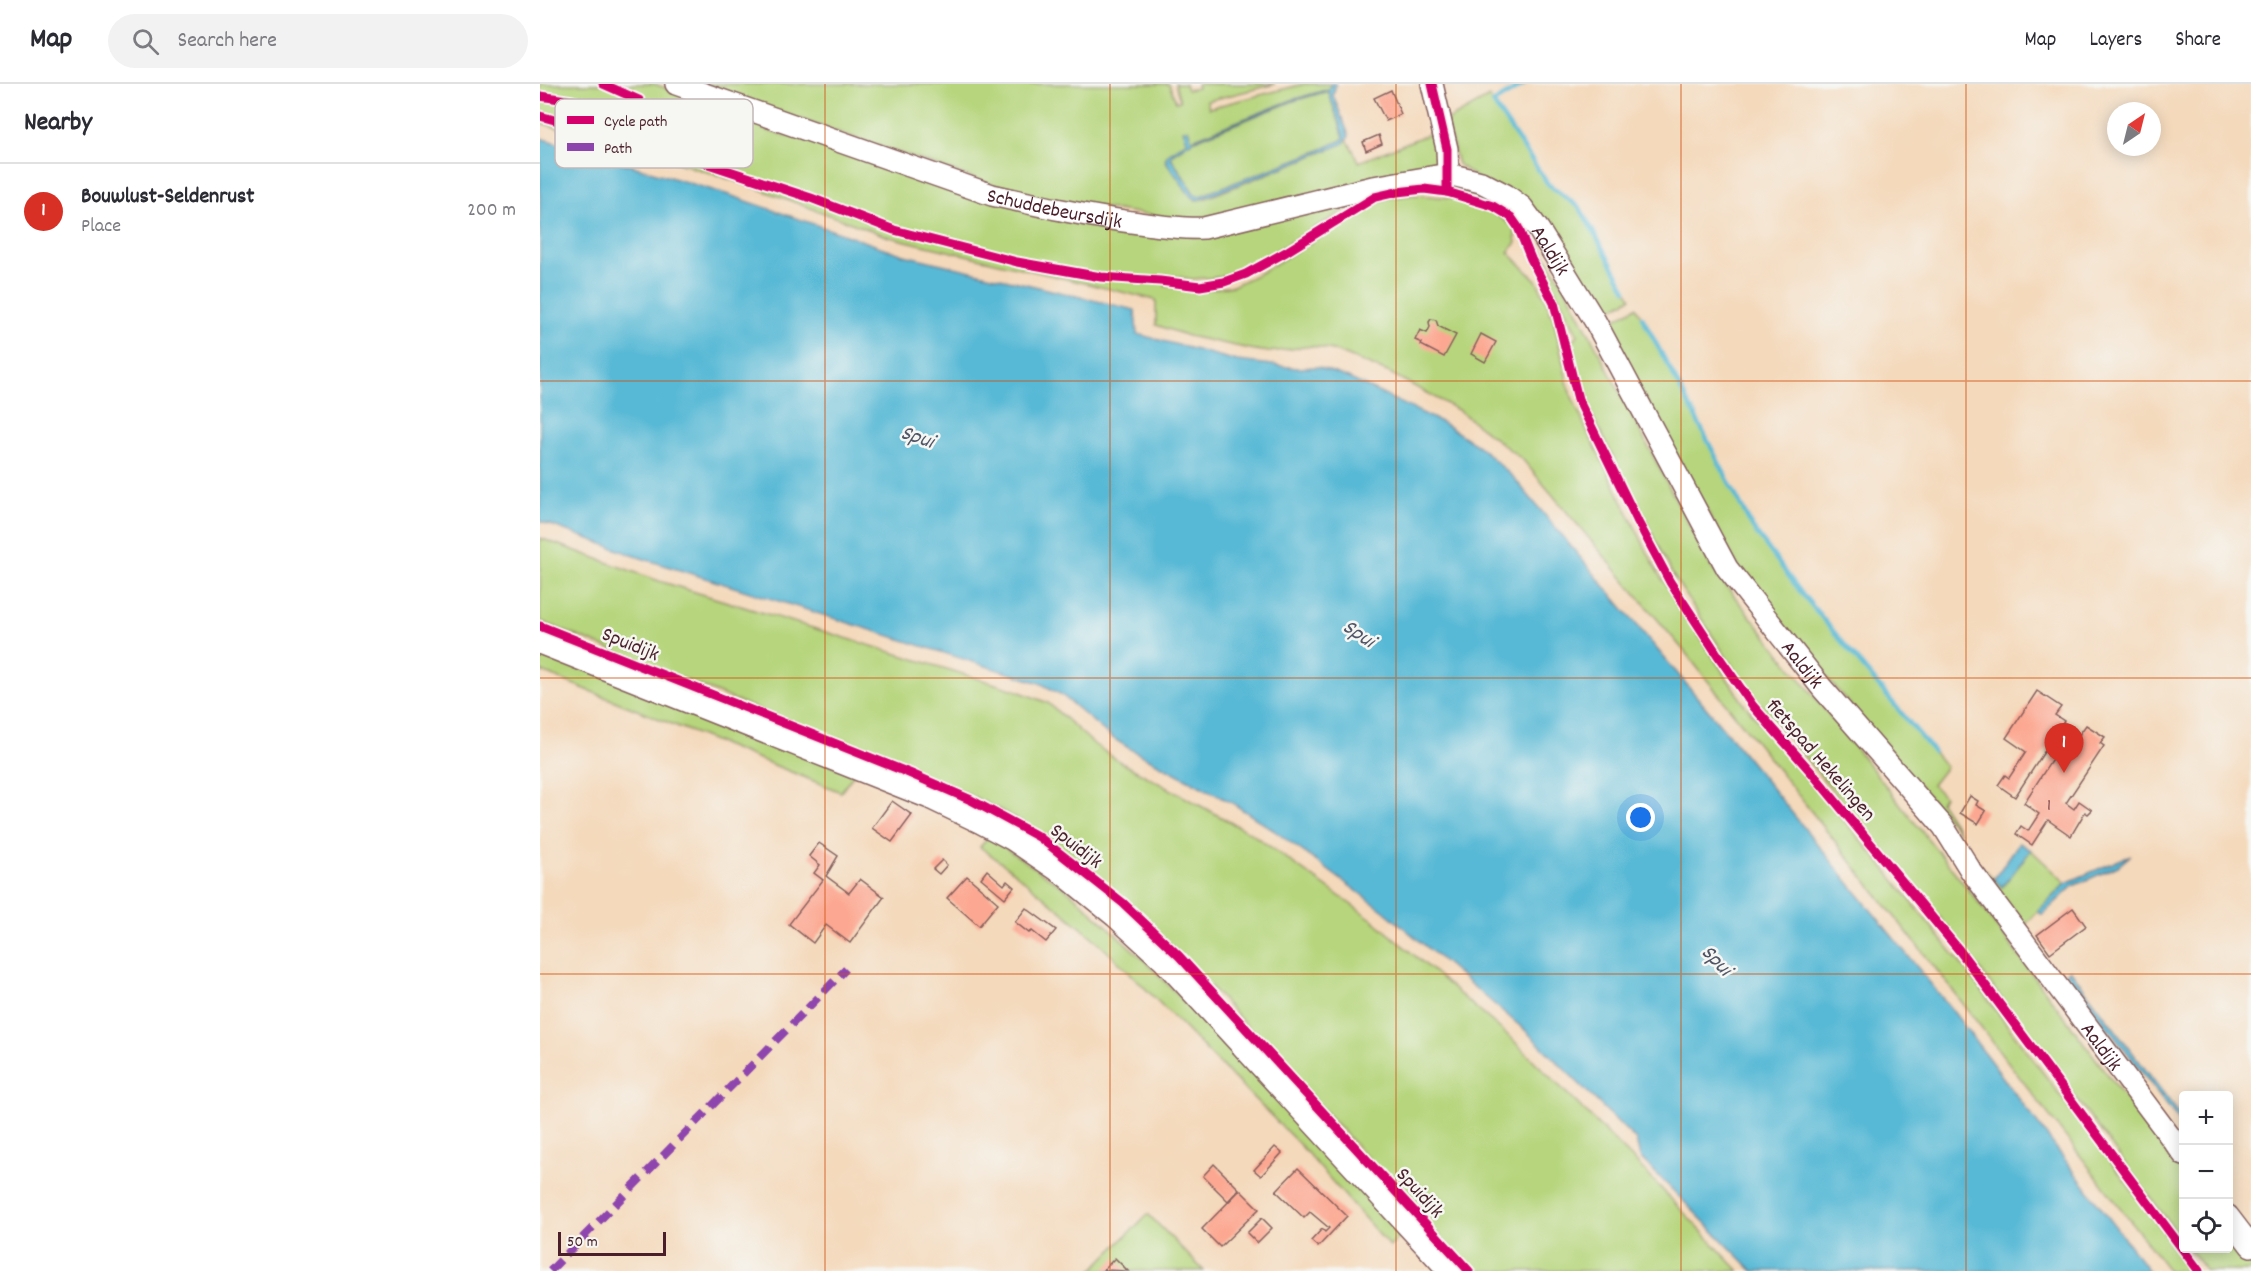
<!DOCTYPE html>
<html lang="en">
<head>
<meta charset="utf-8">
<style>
  :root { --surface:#fff; --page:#f2f2f3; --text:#2b2b33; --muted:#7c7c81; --line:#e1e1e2; --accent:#d93025 }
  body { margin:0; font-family:Dekko,sans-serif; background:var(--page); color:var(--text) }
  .controls { position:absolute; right:18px; bottom:18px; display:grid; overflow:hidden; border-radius:6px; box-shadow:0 3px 15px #0003 }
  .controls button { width:54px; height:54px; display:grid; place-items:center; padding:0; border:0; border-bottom:2px solid var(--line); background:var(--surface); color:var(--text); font:30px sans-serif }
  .compass { position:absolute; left:1567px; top:18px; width:54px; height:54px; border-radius:50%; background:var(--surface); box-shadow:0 3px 15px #0003; rotate:35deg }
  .scale { position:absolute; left:18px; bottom:15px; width:108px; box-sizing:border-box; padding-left:6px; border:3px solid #4a1f2b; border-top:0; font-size:16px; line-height:21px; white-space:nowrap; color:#4a1f2b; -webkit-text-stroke:4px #f6f6f2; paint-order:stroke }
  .you { position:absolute; left:1101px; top:734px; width:21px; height:21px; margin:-15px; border:4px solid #fff; border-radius:50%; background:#1a73e8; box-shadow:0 0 0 9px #1a73e833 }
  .badge { display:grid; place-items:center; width:39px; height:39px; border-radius:50%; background:var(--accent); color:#fff; font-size:20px; font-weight:700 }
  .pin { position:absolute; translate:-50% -50px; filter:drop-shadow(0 2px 3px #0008) }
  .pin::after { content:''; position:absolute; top:32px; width:21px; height:18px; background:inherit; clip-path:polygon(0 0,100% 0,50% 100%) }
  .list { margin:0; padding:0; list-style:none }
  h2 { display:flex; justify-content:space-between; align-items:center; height:78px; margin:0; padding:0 24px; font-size:26px }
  h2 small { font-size:20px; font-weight:400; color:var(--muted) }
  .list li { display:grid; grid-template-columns:39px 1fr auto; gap:18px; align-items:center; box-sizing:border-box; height:96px; padding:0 24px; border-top:2px solid var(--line) }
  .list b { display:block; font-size:22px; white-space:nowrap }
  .list p { margin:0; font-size:20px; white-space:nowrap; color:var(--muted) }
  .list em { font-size:20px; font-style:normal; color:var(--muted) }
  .icon { flex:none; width:33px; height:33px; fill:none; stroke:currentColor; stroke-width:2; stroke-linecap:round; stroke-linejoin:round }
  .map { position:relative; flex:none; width:1711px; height:1187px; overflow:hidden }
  header { display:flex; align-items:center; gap:36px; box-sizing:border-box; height:84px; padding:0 30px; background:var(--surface); border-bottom:2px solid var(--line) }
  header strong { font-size:28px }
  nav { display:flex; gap:33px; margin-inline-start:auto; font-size:21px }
  .search { width:420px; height:54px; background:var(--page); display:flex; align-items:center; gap:15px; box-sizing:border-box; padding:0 21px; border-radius:33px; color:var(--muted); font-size:22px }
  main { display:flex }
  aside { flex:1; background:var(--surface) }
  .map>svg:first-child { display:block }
</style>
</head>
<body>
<header>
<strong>Map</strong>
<div class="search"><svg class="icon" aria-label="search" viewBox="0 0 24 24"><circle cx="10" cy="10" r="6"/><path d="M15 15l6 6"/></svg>Search here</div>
<nav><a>Map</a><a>Layers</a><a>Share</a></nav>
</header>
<main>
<aside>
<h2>Nearby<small></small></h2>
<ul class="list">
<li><span class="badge">1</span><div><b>Bouwlust-Seldenrust</b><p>Place</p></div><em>200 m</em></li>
</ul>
</aside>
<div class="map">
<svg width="1711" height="1187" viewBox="0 0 1711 1187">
  <rect width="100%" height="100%" fill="#f6f6f2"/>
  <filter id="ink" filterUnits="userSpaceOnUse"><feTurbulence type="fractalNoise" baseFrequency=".0167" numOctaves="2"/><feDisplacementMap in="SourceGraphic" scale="12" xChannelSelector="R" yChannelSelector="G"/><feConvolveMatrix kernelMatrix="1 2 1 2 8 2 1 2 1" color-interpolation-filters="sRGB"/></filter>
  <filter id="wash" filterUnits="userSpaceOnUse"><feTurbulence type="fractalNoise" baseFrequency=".008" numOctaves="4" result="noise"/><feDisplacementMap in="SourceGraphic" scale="24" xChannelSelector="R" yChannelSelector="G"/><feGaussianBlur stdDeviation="1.35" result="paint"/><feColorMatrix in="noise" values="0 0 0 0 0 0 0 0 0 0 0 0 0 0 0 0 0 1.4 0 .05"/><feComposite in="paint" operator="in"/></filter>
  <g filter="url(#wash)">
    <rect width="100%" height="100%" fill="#f4d9bb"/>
    <g fill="#b6d57c" stroke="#807a54" stroke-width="1.5">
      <polygon points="0,0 114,0 226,38 224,46 286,61 589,146 822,116 715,179 681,193 652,195 625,191 625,202 659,207 693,202 724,187 831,121 848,114 875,111 913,114 950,126 974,143 976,160 968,168 996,196 1005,214 1014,236 1029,306 1046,345 1118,489 1204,620 1342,781 1415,872 1653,1187 1629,1187 1404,895 1145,568 983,376 918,326 850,289 793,266 772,262 729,268 715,266 648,252 616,241 616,216 349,153 211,102 82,61 0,39"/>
      <polygon points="157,0 629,0 636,18 640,17 635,0 645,0 647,6 658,4 657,0 735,0 667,17 669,24 764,0 789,0 791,4 789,5 752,16 653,55 647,55 647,57 628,70 625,76 655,116 664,115 803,60 807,55 819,78 896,47 900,64 897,83 649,137 486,112"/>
      <polygon points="788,7 804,53 802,56 778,67 660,112 655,111 632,75 632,70 652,57 753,17"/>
      <polygon points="949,13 1008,100 1040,124 1091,214 1059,232 1009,149 918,80 906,37"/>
      <path d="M912 97 937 104 981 132 1028 209 1171 483 1436 815 1643 1091V1157L1411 847 1208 606 1134 493 1048 323 1039 298 1030 257 1038 251 982 141C960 118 941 113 911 104Z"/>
      <polygon points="1096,223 1155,332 1212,443 1259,506 1406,683 1392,701 1404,712 1400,718 1420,749 1209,503 1065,241"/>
      <path d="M0 454 119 497 475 606 508 619 555 661 582 679 712 750 833 836 971 954 1097 1079 1199 1187H931L671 903C616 845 559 788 492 744 472 731 449 720 427 710L0 537Z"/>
      <polygon points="0,564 314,690 301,708 0,587"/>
      <polygon points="449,753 530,808 602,874 709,984 863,1149 850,1163 761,1062 590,889 550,851 470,785 440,763"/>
      <polygon points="1491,766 1526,799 1484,842 1440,787 1442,783 1462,803"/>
      <polygon points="608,1130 664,1187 551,1187"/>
      <polygon points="1689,1151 1711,1181 1711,1187 1666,1187 1649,1165 1688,1164"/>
    </g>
    <g fill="#58b9d6" stroke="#516c80" stroke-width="1.5" fill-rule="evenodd">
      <path d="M791 0H796L793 11 809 52 803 60 658 116 651 113 625 76 628 70 647 57 643 46 648 45 651 54 653 55 752 16 789 5ZM788 7 804 53 802 56 778 67 660 112 655 111 631 74 632 70 652 57 753 17Z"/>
      <polygon points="0,54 189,111 364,171 595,226 597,250 697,277 757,284 778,283 808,294 903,339 940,363 973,393 1188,650 1412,926 1609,1187 1213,1187 1100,1073 1096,1056 986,947 844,827 732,745 694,720 592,666 571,653 522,611 500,599 98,473 0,437"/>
      <polygon points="1479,759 1491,766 1462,803 1454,795"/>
      <polygon points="1591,771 1578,782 1533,802 1502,831 1498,827 1526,799"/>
      <polygon points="1530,886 1643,1035 1643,1042 1526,889"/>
    </g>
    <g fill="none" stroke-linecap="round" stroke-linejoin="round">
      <g stroke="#58b9d6" stroke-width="4.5">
        <polyline points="984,0 953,19 1008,100 1040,124 1086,206"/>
        <polyline points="1102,233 1155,332 1212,443 1259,506 1393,667"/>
      </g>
    </g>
    <g id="blocks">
      <g fill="#fca791">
        <polygon points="851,6 861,30 846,37 834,14"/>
        <polygon points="839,51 842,60 826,67 823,58"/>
        <polygon points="891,235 896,236 898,242 916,251 904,273 881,261 882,259 875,256 880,246 887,249 890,243 889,238"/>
        <polygon points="941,250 956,258 945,278 931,270"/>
        <polygon points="1497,607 1521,623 1515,631 1524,637 1475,713 1458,701 1465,691 1469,694 1486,668 1466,654"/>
        <polygon points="1546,641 1565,653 1560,659 1564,662 1526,719 1534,725 1539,717 1552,726 1548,730 1545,728 1531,752 1508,736 1492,761 1476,750 1481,742 1488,747 1499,730 1484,719 1531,646 1539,651"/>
        <polygon points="1430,712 1438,717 1436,721 1446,727 1438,740 1420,729"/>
        <polygon points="352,717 372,731 352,758 332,744"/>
        <polygon points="279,759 298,772 286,792 309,809 320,795 344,813 310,859 286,841 273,859 249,840 283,796 274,789 280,781 269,772"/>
        <polygon points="402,776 407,781 399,790 393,785"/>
        <polygon points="447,786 464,801 467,797 474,803 465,814 441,794"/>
        <polygon points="427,792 458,819 439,842 407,814"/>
        <polygon points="486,824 516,846 506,858 492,847 489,849 475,838"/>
        <polygon points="1533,824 1546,842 1510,869 1497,851"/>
        <polygon points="735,1063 742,1069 721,1092 714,1086"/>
        <polygon points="674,1080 699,1105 688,1117 663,1092"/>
        <polygon points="758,1084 807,1132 778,1163 771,1157 782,1145 785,1148 789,1144 770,1128 764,1134 736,1107"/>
        <polygon points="700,1106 719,1125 680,1163 662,1145"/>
        <polygon points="722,1134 732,1144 717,1159 707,1149"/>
        <polygon points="575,1174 588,1187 563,1186"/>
      </g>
    </g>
  </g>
  <g filter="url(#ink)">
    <use href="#blocks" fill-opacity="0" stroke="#86605d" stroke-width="1.5"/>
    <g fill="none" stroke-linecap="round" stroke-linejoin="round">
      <defs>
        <g id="minor">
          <path id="s1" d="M136 0 452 111C501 122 550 133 599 139 621 142 642 145 664 144L833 103 908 90 941 98 966 111 982 123 999 146 1055 237 1187 484 1282 604 1403 742 1431 787 1644 1071"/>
          <polyline points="892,0 907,65 908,90"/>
          <polyline points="1688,1132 1711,1162"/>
        </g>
        <polyline id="major" points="0,556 390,711 442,736 474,753 524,787 577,830 626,875 913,1187"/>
      </defs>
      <use href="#minor" stroke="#86605d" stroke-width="24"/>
      <use href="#major" stroke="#86605d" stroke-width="30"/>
      <use href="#minor" stroke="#fff" stroke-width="21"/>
      <use href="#major" stroke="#fff" stroke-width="27"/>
      <polyline stroke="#8e44ad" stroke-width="8" stroke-dasharray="15 8" stroke-linecap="butt" points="10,1187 306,885"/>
      <defs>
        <g id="cycleway">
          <polyline points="892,0 907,65 907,108"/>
          <polyline points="0,12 33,17 96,32 99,16 63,0"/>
          <polyline points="0,32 141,71 271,114 354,146 477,178 561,193 620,197 660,202 684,198 706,190 746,168 835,113 857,108 884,105 907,108 953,122 971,133 978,143 991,175 1014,219 1038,315 1098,438 1130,498 1181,576 1213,622 1272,689 1419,866 1659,1187"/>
          <polyline points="0,542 369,689 431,716 499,753 583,819 639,872 929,1187"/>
        </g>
      </defs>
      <use href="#cycleway" stroke="#f6f6f2" stroke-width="13"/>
      <use href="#cycleway" stroke="#d6006c" stroke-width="9"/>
    </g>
  </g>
  <path fill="none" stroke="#d05011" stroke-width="1.5" stroke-opacity="0.55" d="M285 0V1187M570 0V1187M856 0V1187M1141 0V1187M1426 0V1187M0 297H1711M0 594H1711M0 890H1711"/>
  <g text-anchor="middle" stroke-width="5" stroke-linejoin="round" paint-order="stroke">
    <g font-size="18" fill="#764144">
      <text x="1509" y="726">1</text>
    </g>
    <g font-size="21" fill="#4a1f2b" stroke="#f6f6f2">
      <text dy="7" stroke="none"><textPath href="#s1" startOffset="399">Schuddebeursdijk</textPath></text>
      <text dy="7" stroke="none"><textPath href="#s1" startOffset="934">Aaldijk</textPath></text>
      <text transform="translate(91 559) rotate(22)" y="7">Spuidijk</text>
      <text dy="7" stroke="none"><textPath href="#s1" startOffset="1420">Aaldijk</textPath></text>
      <text transform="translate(1282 675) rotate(49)" y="7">fietspad Hekelingen</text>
      <text transform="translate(537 761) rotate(38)" y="7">Spuidijk</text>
      <text dy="7" stroke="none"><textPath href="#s1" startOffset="1906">Aaldijk</textPath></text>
      <text transform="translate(881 1108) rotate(48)" y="7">Spuidijk</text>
    </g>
    <g font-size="22" font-style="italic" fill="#4f5567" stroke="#f6f6f2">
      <text transform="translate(378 351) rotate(19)" y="8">Spui</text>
      <text transform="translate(820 548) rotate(34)" y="8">Spui</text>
      <text transform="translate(1178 875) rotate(46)" y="8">Spui</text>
    </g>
  </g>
  <rect x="15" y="15" width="198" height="69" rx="9" fill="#f6f6f2" stroke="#c2b6b6" stroke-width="1.5"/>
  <rect x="27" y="32" width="27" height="8" fill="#d6006c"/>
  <rect x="27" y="59" width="27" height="8" fill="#8e44ad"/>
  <g font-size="16" fill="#4a1f2b">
    <text x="64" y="42">Cycle path</text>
    <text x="64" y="69">Path</text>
  </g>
</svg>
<div class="controls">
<button>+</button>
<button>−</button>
<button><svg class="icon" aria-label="locate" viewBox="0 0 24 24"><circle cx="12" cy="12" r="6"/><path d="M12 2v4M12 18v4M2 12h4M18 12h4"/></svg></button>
</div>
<svg class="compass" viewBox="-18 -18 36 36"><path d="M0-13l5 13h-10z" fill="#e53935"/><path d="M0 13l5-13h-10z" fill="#7c7c81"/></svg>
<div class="scale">50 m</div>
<div class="you"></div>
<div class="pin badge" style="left:1524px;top:689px">1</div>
</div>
</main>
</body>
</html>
